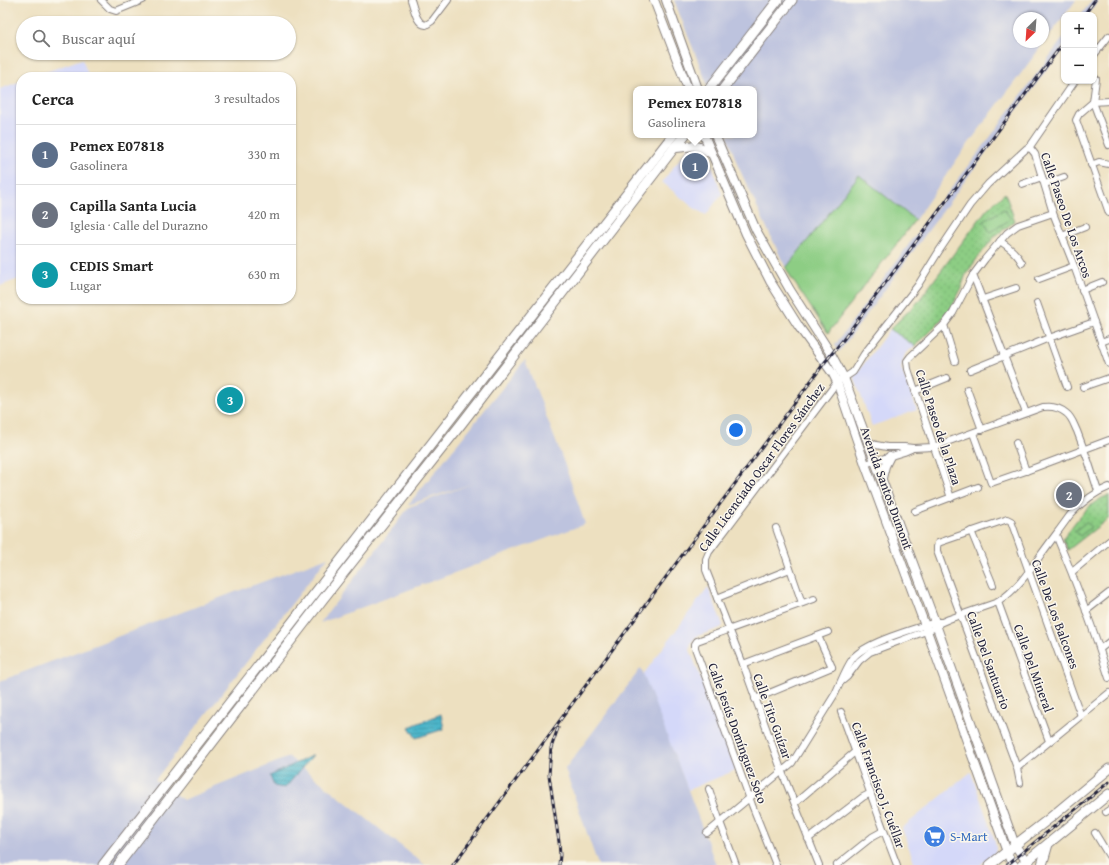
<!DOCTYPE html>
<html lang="es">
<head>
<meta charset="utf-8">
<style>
  :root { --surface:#fff; --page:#f2f2f2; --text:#222; --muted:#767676; --line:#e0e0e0; --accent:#0b8043 }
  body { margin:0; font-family:"Gentium Book Plus",serif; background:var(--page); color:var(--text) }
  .controls { position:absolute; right:12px; top:12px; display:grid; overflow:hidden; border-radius:8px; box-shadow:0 1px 3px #0004 }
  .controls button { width:36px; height:36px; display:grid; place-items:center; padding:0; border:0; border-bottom:1px solid var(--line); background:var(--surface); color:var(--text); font:20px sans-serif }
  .compass { position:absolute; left:1013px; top:12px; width:36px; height:36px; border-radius:50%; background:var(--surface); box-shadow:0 1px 3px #0004; rotate:205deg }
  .you { position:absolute; left:736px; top:430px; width:14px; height:14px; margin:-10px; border:3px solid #fff; border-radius:50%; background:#1a73e8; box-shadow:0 0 0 6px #1a73e833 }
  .badge { display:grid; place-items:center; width:26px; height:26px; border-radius:50%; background:var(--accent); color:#fff; font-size:13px; font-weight:700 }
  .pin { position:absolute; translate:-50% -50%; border:2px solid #fff; box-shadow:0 1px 4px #0006 }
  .popup { position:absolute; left:633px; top:86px; width:124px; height:52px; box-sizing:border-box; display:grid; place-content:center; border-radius:8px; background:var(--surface); filter:drop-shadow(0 1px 3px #0005); font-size:13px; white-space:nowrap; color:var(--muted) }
  .popup b { font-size:15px; color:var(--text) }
  .popup::after { content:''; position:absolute; left:50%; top:100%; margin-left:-8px; border:8px solid transparent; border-top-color:var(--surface) }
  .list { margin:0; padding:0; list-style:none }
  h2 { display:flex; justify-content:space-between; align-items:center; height:52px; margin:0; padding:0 16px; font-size:17px }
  h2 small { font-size:13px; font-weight:400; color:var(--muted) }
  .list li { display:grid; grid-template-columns:26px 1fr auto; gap:12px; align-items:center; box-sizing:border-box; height:60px; padding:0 16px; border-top:1px solid var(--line) }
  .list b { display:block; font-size:15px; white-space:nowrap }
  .list p { margin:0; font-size:13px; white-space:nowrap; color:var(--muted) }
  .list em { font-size:13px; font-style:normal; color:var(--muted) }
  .icon { flex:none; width:22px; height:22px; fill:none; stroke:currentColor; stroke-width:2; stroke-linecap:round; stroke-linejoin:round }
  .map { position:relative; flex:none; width:1109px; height:865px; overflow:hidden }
  .search { position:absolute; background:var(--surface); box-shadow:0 1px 3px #0004; left:16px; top:16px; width:280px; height:44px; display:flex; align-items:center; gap:10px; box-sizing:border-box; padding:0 14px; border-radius:22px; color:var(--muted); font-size:15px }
  .panel { position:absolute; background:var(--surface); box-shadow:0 1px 3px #0004; left:16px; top:72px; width:280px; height:232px; border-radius:16px }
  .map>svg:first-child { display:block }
</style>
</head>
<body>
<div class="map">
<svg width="1109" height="865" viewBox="0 0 1109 865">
  <defs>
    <pattern id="grass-dots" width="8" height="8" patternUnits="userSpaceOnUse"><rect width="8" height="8" fill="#8dcd84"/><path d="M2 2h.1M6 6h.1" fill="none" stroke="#79b073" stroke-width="1.8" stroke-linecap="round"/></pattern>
    <pattern id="water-rules" width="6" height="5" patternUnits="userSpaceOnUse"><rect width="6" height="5" fill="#4cb6ca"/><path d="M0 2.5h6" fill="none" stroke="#3f94a5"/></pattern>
  </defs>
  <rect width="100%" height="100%" fill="#fbf7ec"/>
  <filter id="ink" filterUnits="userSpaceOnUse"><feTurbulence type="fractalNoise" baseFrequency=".025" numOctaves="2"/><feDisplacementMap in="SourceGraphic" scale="8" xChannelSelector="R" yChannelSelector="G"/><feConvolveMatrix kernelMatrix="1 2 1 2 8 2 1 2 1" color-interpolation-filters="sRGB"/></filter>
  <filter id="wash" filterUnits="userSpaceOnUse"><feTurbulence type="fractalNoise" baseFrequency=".012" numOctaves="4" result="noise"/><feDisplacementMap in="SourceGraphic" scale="16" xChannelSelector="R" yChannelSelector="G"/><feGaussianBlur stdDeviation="0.9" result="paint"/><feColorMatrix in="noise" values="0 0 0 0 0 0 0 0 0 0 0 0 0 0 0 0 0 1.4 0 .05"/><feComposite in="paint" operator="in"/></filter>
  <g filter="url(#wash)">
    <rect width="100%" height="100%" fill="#ede0c0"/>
    <g fill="#d4d8f9">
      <polygon points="82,59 89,77 32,77"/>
      <polygon points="21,81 21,278 0,286 0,89"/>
      <polygon points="689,147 706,154 713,168 722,194 706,215 694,208 662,182"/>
      <polygon points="890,329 915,346 905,354 901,368 917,410 872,426 854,377"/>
      <polygon points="708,587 723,625 721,628 697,636 691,643 690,650 736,770 688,790 643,675"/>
      <polygon points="971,772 995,841 996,849 995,853 980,865 915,865 902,828"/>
    </g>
    <g fill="#bdc3de" fill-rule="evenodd">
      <path d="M674 0H1076L1065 15H1064V16L960 155 915 220 859 175 786 268 780 256 738 166 727 135H754V89H709ZM1019 18H1043V42H1019Z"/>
      <polygon points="1092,0 1098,0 1087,15 1081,15"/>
      <polygon points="1064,37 1064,46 839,352 835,345 926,221 977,155"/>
      <polygon points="525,360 566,468 585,524 320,623 409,507 474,483 408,505"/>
      <polygon points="328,557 155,780 183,800 289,757 425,865 0,865 0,681"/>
      <polygon points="641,668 688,790 716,865 598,865 565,769"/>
    </g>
    <g fill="url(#grass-dots)" stroke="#587860">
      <polygon points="1005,193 1015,221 995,236 979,256 966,274 960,291 951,309 931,331 915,346 890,329 917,303 987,209"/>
      <path d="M1109 495V518L1068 550 1063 539C1075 522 1088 502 1109 495Z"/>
    </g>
    <g fill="#8dcd84" stroke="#587860">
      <polygon points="859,175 915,220 828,333 792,279 786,268"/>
      <polygon points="1004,209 1011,219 990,232 984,221"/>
      <polygon points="1086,522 1091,527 1080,536 1075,531"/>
    </g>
    <g fill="url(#water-rules)" stroke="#376c82">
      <polygon points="441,714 444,729 416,738 409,727"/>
      <polygon points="313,755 285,788 274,786 270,776"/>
    </g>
  </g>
  <g filter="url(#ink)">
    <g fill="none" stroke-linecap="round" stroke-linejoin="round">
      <defs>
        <g id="street">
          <polyline points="101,0 110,9 116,11 143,0"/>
          <path d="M411 0C414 8 416 24 426 25L432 21 448 0"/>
          <polyline points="1094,55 1109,36"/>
          <polyline points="1096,79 1093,102 1109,145"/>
          <polyline points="1109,101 1093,102 1079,114 1076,120 1109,213"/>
          <polyline points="1029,148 1075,81"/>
          <polyline points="1091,165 1099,162 1109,164"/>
          <polyline points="1022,184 1042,177"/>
          <polyline points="1045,184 1064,177"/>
          <polyline points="1062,236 1085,227"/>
          <path d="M1000 241C1009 247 1017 253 1022 263"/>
          <polyline points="973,275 1026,413"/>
          <polyline points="1039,279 1074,266"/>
          <polyline points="1082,290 1102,282"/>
          <polyline points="983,299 1016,288"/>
          <polyline points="1037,303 1067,387"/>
          <polyline points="944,325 955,361"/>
          <polyline points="1101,342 1109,339"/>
          <polyline points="970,370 1049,338 1094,322"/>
          <polyline points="1083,387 1109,378"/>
          <polyline points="967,389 982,430"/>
          <polyline points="915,391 947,378"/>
          <polyline points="973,433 991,483 1026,471 1109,440"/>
          <path d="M867 440 876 445 887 447H904L913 448 933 447 1043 407C1051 406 1059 407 1066 413 1072 417 1074 425 1077 431 1085 451 1092 471 1098 491"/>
          <polyline points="1016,443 1026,471"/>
          <polyline points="865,464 904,452 911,449"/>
          <polyline points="951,498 908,369 907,361 910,357 944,325 953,313 973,275 985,259 1007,233 1018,225 1053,213"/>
          <polyline points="915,511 978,487"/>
          <polyline points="776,528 802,603"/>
          <polyline points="971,531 993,585"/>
          <path d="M1056 535C1076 582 1094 630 1109 678"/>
          <polyline points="1072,572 1109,541"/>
          <polyline points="717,598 790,569"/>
          <polyline points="998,602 1049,741"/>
          <polyline points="1086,611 1109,593"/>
          <polyline points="818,636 832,667"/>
          <polyline points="1100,649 1109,642"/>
          <polyline points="743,664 828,632"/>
          <polyline points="841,682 847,677 859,661 870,652 937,627 939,624"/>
          <polyline points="755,699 832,667"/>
          <path d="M841 712C860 763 877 814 897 865"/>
          <polyline points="1017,768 1109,693"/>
          <polyline points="1020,783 1017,768 937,551 937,547 938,543 1005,520 1007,519 1011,521 1029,572 1081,716"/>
          <polyline points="709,789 720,822 736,865"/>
          <polyline points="795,803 856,751"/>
          <polyline points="1106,812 1109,810"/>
          <path d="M707 833 792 763 835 694C841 682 845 669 853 658 866 642 914 629 935 622H942L949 619 998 602C1016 590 1028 573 1040 556 1050 542 1060 529 1070 515 1082 502 1093 493 1109 487"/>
          <polyline points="1095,833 1109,856"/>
          <polyline points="808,839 863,797 871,793"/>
          <polyline points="776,865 752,805 695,648 695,644 697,641 814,599"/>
          <polyline points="819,865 782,772 743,664 706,570 706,559 709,552 837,382 844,378 853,372 864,354 918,285 939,251 970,205 988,184 1027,148 1031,149 1035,154 1053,213 1074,266 1109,364"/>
          <polyline points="837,865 872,837 883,831"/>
        </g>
        <g id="secondary">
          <polyline points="654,0 688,89"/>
          <polyline points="666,0 698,89"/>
          <polyline points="704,135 746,234 770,281 799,327 833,374 837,382 865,464 927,631 1007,852 1011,862 1014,865"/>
          <polyline points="715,135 756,230 790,290 831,354 844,378 935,622 1015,845 1021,854 1030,865"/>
          <polyline points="882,478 885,466 890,456"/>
        </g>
        <g id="primary">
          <polyline points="709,89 778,0"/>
          <polyline points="723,89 792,0"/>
          <path d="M674 148C692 145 695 144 711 153"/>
          <polyline points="103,865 492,366 673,135"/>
          <polyline points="118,865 323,599 462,423 674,148 685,135"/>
          <polyline points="990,865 1015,845 1050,818 1109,769"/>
          <polyline points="1022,865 1109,794"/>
          <polyline points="1042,865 1048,844"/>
        </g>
      </defs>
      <use href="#street" stroke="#88817e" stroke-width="8"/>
      <use href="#secondary" stroke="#88817e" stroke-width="10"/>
      <use href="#primary" stroke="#88817e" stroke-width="11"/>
      <use href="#street" stroke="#fff" stroke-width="6"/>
      <use href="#secondary" stroke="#fff" stroke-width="8"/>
      <use href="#primary" stroke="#fff" stroke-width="9"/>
      <defs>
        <g id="rail">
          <polyline points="1084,15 1095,0"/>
          <polyline points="558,728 551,748 549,775 559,842 560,855 559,865"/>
          <polyline points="453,865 825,362 843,340 1064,42"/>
          <polyline points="1007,865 1109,782"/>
        </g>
      </defs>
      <use href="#rail" stroke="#22223b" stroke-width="3"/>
      <use href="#rail" stroke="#fbf7ec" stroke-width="1.5" stroke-dasharray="4.5" stroke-linecap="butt"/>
    </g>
  </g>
  <defs>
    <symbol id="supermarket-disc" viewBox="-11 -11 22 22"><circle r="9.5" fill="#3f7fe0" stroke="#fbf7ec"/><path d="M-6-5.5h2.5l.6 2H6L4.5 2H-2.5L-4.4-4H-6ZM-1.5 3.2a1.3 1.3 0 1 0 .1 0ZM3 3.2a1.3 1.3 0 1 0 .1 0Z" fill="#fff"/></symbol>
  </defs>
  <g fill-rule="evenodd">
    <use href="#supermarket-disc" x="922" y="824" width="25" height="25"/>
  </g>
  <g text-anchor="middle" stroke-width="3" stroke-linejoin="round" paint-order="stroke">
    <g font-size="13" fill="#22223b" stroke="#fbf7ec">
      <text transform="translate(1067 215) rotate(71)" y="5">Calle Paseo De Los Arcos</text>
      <text transform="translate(939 427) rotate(72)" y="5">Calle Paseo de la Plaza</text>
      <text transform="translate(761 467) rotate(-54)" y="5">Calle Licenciado Oscar Flores Sánchez</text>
      <text transform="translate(887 488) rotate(70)" y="5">Avenida Santos Dumont</text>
      <text transform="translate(1056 614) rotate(70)" y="5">Calle De Los Balcones</text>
      <text transform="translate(989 660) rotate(70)" y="5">Calle Del Santuario</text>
      <text transform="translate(1034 668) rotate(70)" y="5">Calle Del Mineral</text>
      <text transform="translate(773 716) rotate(70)" y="5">Calle Tito Guízar</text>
      <text transform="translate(738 733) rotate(70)" y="5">Calle Jesús Domínguez Soto</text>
      <text transform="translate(879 785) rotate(70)" y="5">Calle Francisco J. Cuéllar</text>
    </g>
    <g font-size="13" fill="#366cbe" stroke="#fbf7ec" text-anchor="start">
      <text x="950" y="841">S-Mart</text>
    </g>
  </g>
</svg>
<div class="controls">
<button>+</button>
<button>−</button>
</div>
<svg class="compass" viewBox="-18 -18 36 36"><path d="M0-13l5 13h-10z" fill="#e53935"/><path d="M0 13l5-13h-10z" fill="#767676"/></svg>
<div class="you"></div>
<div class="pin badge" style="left:695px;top:166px;background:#5c6f8a">1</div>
<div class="popup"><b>Pemex E07818</b>Gasolinera</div>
<div class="pin badge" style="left:1069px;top:495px;background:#6b7280">2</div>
<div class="pin badge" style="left:230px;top:400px;background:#0f9aa8">3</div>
<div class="search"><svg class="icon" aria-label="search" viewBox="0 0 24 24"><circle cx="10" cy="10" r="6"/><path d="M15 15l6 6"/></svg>Buscar aquí</div>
<section class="panel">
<h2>Cerca<small>3 resultados</small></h2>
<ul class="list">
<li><span class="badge" style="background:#5c6f8a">1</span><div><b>Pemex E07818</b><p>Gasolinera</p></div><em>330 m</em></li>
<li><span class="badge" style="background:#6b7280">2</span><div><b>Capilla Santa Lucia</b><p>Iglesia · Calle del Durazno</p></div><em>420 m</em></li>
<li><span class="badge" style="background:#0f9aa8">3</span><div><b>CEDIS Smart</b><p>Lugar</p></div><em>630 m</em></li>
</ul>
</section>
</div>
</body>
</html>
